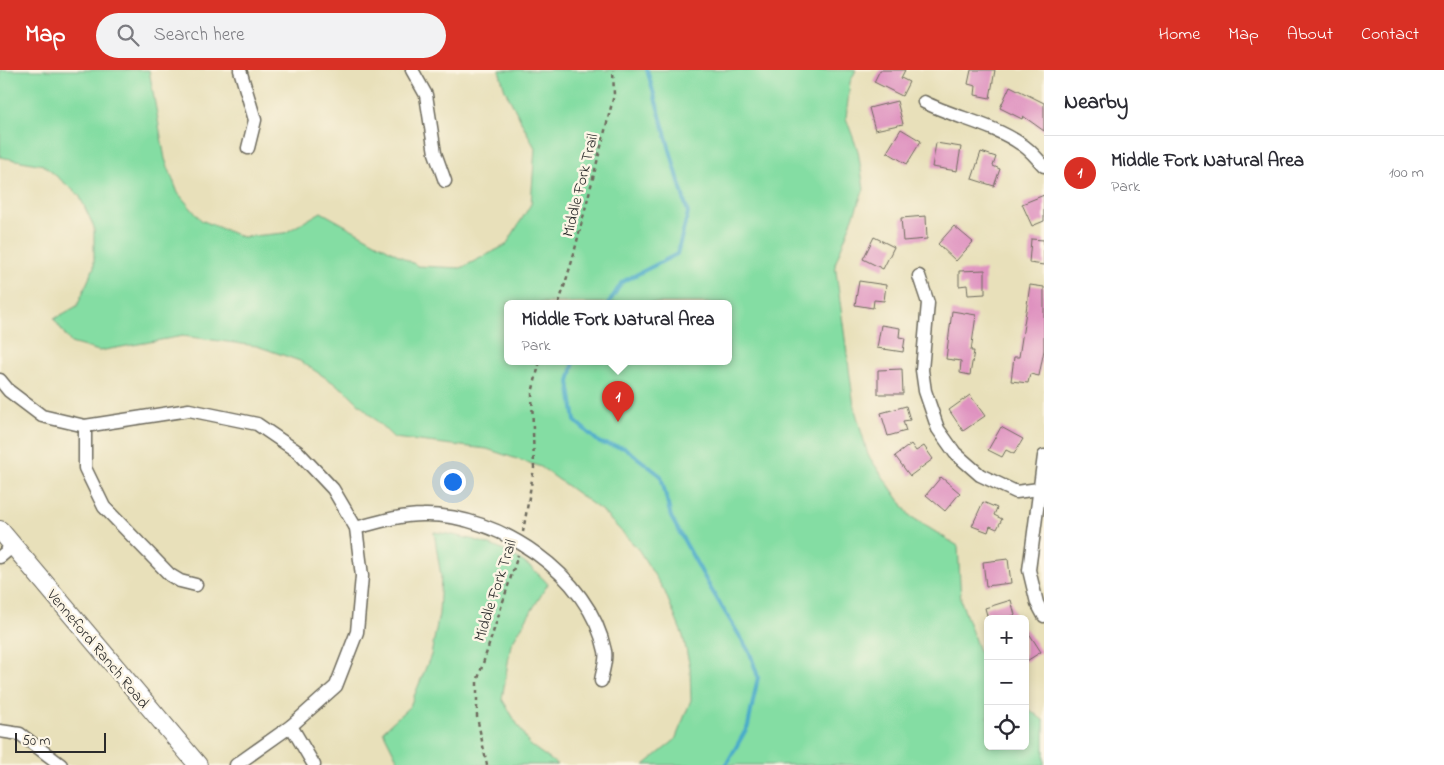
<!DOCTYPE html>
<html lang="en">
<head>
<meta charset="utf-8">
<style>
  :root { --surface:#fff; --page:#f2f2f3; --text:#2b2b33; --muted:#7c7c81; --line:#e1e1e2; --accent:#d93025 }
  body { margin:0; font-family:"Indie Flower",sans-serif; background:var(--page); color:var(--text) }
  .controls { position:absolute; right:15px; bottom:15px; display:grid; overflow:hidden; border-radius:8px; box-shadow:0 2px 8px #0003 }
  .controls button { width:45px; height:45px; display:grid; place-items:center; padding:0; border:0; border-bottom:1px solid var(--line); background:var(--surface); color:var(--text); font:25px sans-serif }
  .scale { position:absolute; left:15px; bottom:12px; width:91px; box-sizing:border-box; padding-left:5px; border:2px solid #2b2b2b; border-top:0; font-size:14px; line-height:18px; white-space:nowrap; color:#2b2b2b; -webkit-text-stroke:4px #fcf5e5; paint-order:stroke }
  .you { position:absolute; left:452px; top:411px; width:18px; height:18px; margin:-12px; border:4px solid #fff; border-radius:50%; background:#1a73e8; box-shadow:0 0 0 8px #1a73e833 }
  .badge { display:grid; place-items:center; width:32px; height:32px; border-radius:50%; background:var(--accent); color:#fff; font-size:16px; font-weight:700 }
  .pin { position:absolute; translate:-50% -41px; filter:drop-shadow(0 1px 2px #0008) }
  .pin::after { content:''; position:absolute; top:26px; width:18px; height:15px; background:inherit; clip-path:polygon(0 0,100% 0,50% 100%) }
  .popup { position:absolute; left:504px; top:230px; width:228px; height:65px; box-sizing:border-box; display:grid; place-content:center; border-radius:8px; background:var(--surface); filter:drop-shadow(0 1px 4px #0005); font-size:16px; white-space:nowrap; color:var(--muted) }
  .popup b { font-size:19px; color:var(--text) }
  .popup::after { content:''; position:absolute; left:50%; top:100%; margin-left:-10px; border:10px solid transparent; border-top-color:var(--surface) }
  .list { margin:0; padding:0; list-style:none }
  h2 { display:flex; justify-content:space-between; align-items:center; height:65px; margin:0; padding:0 20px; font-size:21px }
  h2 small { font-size:16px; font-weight:400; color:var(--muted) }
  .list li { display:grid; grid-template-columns:32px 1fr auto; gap:15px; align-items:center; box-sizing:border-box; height:75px; padding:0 20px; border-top:1px solid var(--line) }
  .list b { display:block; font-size:19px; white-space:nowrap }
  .list p { margin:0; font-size:16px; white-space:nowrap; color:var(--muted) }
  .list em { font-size:16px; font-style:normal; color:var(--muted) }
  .icon { flex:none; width:28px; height:28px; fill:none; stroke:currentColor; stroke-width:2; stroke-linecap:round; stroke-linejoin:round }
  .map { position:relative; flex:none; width:1044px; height:695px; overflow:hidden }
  header { display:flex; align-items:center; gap:30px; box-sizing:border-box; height:70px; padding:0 25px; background:var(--accent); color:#fff }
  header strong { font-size:24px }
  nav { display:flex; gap:28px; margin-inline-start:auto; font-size:18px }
  .search { width:350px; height:45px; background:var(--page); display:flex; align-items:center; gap:12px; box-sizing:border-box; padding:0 18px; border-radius:28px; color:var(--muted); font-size:19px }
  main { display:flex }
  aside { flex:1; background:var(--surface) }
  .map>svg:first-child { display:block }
</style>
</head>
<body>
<header>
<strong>Map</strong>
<div class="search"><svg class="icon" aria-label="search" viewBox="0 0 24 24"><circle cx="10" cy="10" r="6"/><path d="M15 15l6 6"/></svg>Search here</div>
<nav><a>Home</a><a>Map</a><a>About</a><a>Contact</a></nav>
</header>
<main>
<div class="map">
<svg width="1044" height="695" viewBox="0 0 1044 695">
  <rect width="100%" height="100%" fill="#fcf5e5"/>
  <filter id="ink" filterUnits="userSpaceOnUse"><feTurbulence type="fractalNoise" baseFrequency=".02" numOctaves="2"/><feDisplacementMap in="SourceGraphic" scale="10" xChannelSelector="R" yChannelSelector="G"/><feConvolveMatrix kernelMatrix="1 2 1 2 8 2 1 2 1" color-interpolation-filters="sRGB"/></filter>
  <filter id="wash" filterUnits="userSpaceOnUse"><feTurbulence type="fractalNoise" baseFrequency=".0096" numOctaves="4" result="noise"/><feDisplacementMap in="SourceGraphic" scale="20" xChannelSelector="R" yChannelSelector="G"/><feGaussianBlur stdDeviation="1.12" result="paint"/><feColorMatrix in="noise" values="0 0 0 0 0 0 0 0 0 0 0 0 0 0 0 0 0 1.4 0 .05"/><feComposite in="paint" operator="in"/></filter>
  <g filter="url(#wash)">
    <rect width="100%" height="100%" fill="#e8e0ba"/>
    <g fill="#84dda3" stroke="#588467" fill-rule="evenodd">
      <path d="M0 0H149L165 89 178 123 201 150 242 167 285 163 321 142 418 196 461 198 506 175 531 134 535 78 505 20 499 0H856L850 12 846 48 858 81 864 119 835 194 854 336 868 385 910 446 958 476 961 531 980 584 988 595V676H1025V636L1044 651V695H644L675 670 691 630 690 597 683 566 665 522 638 479 602 441 541 397 487 379 394 368 346 321 300 291 257 276 183 266 99 281 71 273 54 249 77 236 94 197V157L79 125 43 95 0 87ZM508 233H728V291H508Z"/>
      <path d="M434 462C478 468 518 480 548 514L511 574 502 629 530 675 558 695H400L383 661 410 636 431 585 439 544 441 506Z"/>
    </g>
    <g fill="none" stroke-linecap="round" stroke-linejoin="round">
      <g stroke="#4aabc9" stroke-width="4">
        <polyline points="609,233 622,212 677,184 688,143 647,0"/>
        <polyline points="574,291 569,312 575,351 600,373 625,378 661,406 671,447 711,519 750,583 758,607 748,656 726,695"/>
      </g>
    </g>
    <g id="blocks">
      <g fill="#df92c0">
        <polygon points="880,0 905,0 901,8 909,12 902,26 874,12"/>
        <polygon points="971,0 995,0 990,28 975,25 976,16 968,14"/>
        <polygon points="1010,16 1044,33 1044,61 1023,46 1022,49 1000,38"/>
        <polygon points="897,31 903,54 875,60 869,38"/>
        <polygon points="901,59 921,71 907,94 887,82"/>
        <polygon points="936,73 961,77 957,101 932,97"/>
        <polygon points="981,82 996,87 993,96 1000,99 994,116 972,109"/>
        <polygon points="1044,125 1044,151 1032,156 1022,134"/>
        <polygon points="926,146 927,169 903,171 901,148"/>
        <polygon points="954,156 973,172 956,191 938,174"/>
        <polygon points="874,167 894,177 883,199 863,189"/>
        <polygon points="1031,169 1044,170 1044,195 1029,193"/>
        <polygon points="985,200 985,224 968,225 967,215 959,216 959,201"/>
        <polygon points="859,211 886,215 884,231 874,230 873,238 855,235"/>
        <polygon points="1030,215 1044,217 1044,280 1039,306 1030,304 1028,313 1011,311 1014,287 1019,287"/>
        <polygon points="952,241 976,245 971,281 974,281 970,305 960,303 961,291 946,289"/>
        <polygon points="881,255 900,258 899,267 905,268 903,282 877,278"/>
        <polygon points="902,299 903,324 878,324 878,300"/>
        <polygon points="970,325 985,346 963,361 949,340"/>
        <polygon points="906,336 910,350 903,351 906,361 888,366 881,343"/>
        <polygon points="1001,357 1023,369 1014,384 1006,380 1002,387 988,380"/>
        <polygon points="911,374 916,381 924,376 933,389 910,406 895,386"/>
        <polygon points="941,407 960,423 945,441 926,425"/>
        <polygon points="983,432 997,438 994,445 1002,449 997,459 990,456 988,462 972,456"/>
        <polygon points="1008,489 1011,513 986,516 983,492"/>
        <polygon points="1011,530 1015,545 1004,549 988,549 985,538"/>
        <polygon points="1025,557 1041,582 1025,592"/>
      </g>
    </g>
  </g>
  <g filter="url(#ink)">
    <use href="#blocks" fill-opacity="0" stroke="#6d6a5d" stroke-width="1"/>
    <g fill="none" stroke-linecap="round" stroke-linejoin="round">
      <defs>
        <g id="street">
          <polyline points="240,0 255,50 248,78"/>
          <polyline points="412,0 426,25 435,83 445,111"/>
          <path d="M924 32C956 48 992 54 1021 74 1030 79 1037 89 1044 96"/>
          <polyline points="919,206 928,233 922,300 925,321 938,359 955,383 980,405 1016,422 1039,419"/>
          <polyline points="0,310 9,321 42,346 85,356 189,340 257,354 298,382 333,419 356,458 362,506 357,562 336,616 291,656 236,695"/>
          <polyline points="85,356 85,398 104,437 170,505 180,511 196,515"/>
          <polyline points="1044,386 1029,500 1037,533 1044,546"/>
          <path d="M356 458C378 452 400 445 423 445 498 443 590 505 605 581 607 590 602 602 601 611"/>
          <polyline points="0,487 13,476"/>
          <polyline points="291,656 314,695"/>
          <polyline points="0,661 20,664 61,695"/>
        </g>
        <polyline id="secondary" points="0,460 198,695"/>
      </defs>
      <use href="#street" stroke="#6d6a5d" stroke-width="15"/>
      <use href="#secondary" stroke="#6d6a5d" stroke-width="20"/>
      <g stroke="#6d6a5d" stroke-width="2.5" stroke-dasharray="4 4" stroke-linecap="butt">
        <polyline points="559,233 572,191 614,25 613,0"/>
        <polyline points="523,462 534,398 532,323 540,291"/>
        <polyline points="487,695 477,647 477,612 518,485"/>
      </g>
      <use href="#street" stroke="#fff" stroke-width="12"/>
      <use href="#secondary" stroke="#fff" stroke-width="18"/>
    </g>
  </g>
  <g text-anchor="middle" stroke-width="5" stroke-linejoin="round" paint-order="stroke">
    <g font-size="16" fill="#2b2b2b" stroke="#fcf5e5">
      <text transform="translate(579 115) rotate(-76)" y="6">Middle Fork Trail</text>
      <text transform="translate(494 520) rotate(-72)" y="6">Middle Fork Trail</text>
      <text transform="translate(99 578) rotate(50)" y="6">Venneford Ranch Road</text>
    </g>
  </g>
</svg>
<div class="controls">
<button>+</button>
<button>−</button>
<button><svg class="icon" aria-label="locate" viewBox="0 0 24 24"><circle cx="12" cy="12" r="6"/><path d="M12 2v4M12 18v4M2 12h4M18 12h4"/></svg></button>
</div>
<div class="scale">50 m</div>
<div class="you"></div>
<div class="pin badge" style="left:618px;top:352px">1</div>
<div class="popup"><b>Middle Fork Natural Area</b>Park</div>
</div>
<aside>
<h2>Nearby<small></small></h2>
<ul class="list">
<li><span class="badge">1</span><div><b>Middle Fork Natural Area</b><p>Park</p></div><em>100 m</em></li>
</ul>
</aside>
</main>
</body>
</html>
